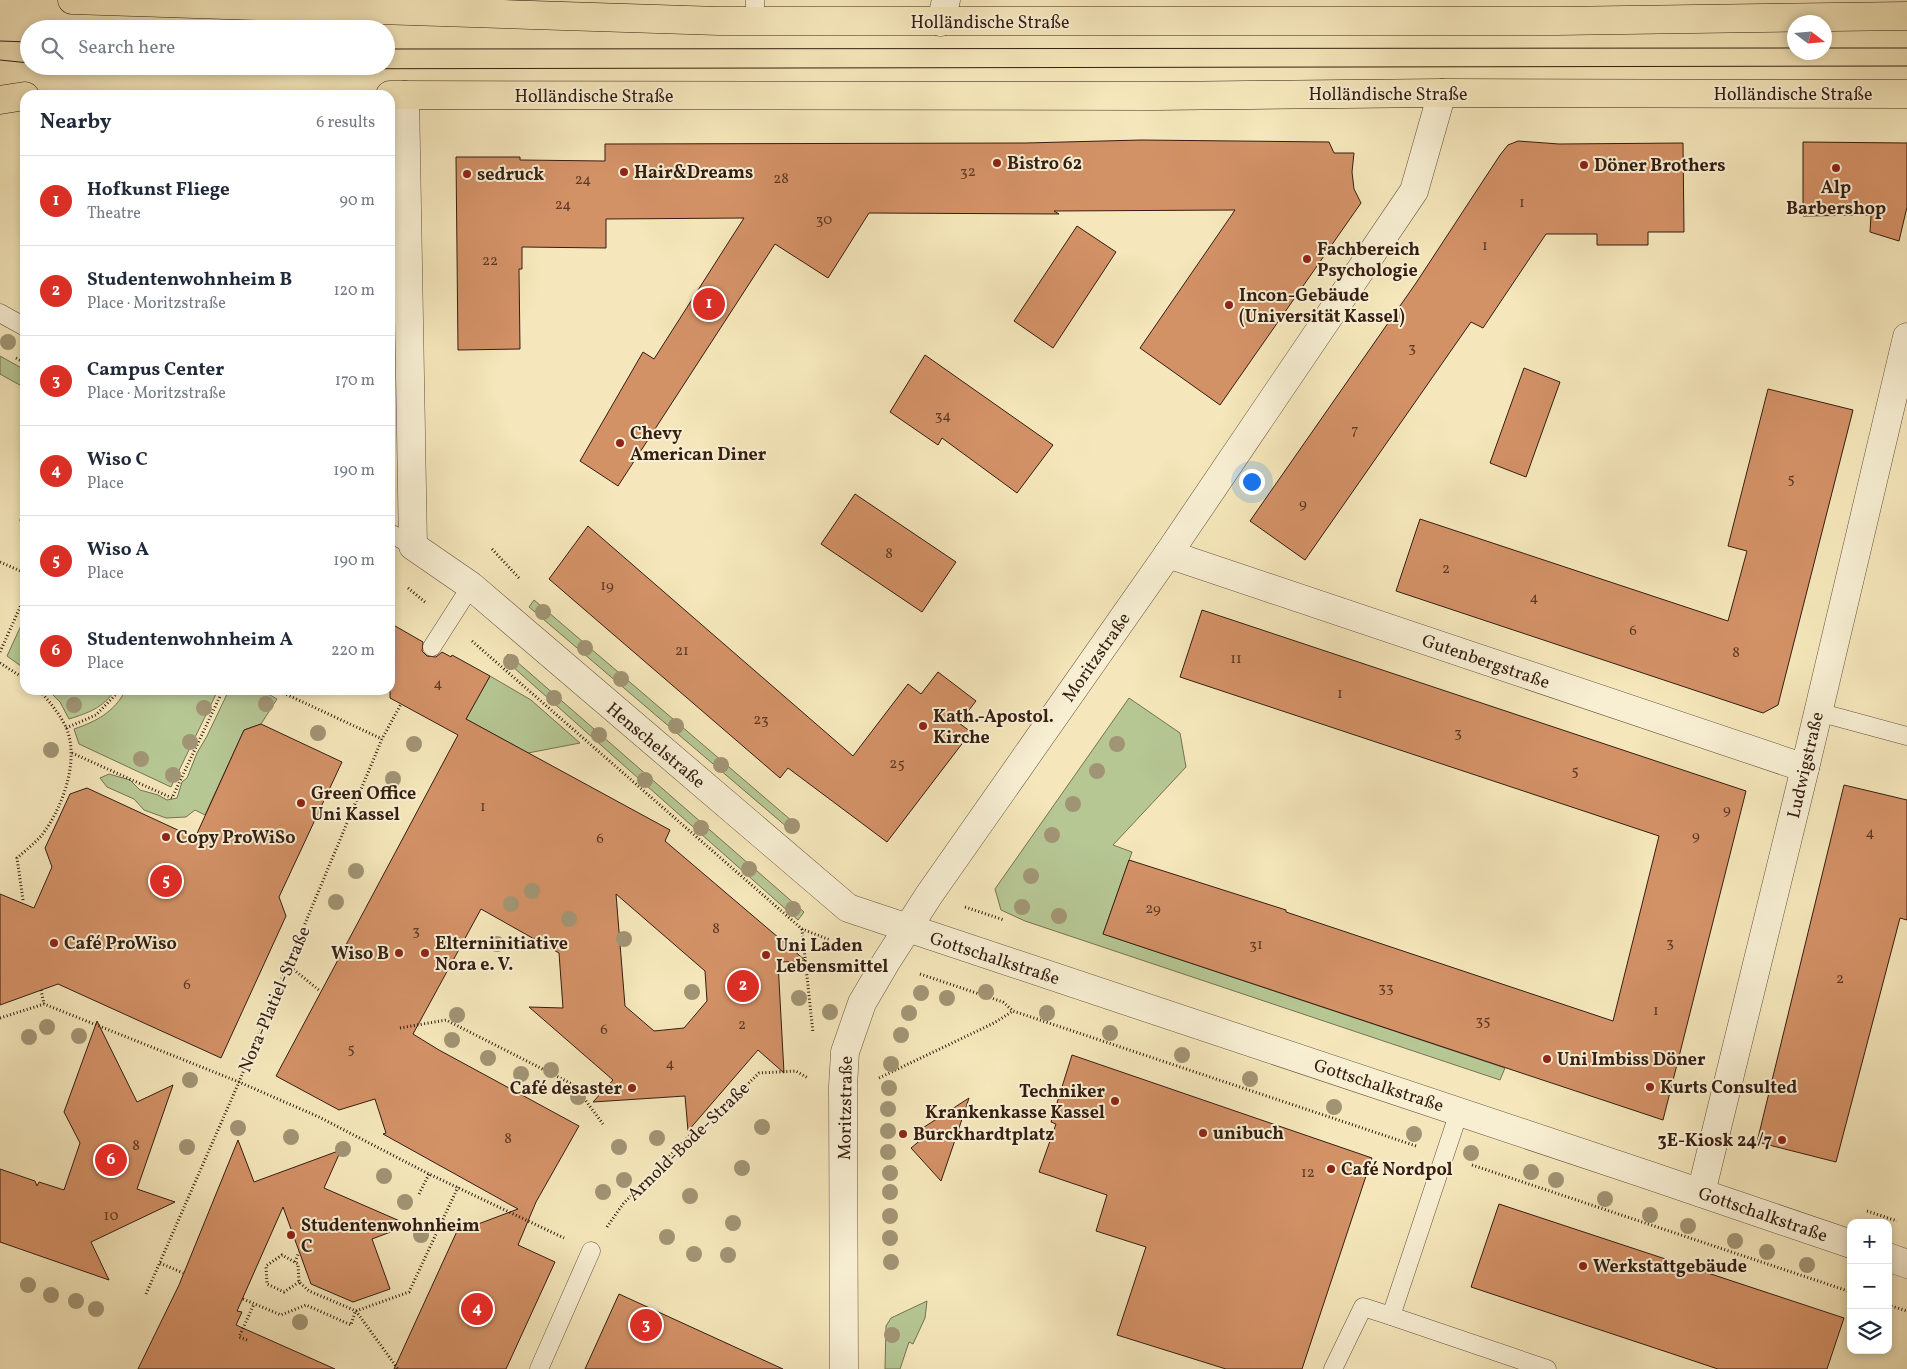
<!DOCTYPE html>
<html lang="en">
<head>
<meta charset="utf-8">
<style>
  :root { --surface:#fff; --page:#f6f6f7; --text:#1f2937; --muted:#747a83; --line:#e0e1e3; --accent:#d93025 }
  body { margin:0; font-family:Vollkorn,serif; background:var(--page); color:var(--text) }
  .controls { position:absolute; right:15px; bottom:15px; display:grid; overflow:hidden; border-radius:10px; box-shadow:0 2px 8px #0003 }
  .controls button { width:45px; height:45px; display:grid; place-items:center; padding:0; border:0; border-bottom:1px solid var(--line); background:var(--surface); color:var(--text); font:25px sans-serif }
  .compass { position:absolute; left:1787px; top:15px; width:45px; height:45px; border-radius:50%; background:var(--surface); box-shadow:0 2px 8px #0003; rotate:106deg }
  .you { position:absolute; left:1251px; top:481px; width:18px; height:18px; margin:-12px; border:4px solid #fff; border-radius:50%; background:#1a73e8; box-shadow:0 0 0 8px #1a73e833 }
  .badge { display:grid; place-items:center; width:32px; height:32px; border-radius:50%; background:var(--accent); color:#fff; font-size:16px; font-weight:700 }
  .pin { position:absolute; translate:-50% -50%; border:2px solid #fff; box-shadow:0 1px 5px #0006 }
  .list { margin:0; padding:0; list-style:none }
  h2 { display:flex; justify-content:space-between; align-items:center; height:65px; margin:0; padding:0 20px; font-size:21px }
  h2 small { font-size:16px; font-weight:400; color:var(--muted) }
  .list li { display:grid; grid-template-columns:32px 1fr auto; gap:15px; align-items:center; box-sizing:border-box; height:90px; padding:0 20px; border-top:1px solid var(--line) }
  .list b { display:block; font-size:19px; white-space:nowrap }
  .list p { margin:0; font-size:16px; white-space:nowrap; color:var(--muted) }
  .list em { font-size:16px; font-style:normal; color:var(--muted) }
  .icon { flex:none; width:28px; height:28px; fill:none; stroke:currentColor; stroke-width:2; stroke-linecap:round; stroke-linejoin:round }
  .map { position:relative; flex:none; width:1907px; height:1369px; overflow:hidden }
  .search { position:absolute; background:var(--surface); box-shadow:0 2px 8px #0003; left:20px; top:20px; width:375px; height:55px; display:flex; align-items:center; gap:12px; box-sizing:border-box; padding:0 18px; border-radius:28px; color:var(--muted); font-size:19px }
  .panel { position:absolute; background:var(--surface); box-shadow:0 2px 8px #0003; left:20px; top:90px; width:375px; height:605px; border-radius:15px }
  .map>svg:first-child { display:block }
</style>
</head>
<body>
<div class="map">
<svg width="1907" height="1369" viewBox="0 0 1907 1369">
  <rect width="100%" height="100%" fill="#f5e7bb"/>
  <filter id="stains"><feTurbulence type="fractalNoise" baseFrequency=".004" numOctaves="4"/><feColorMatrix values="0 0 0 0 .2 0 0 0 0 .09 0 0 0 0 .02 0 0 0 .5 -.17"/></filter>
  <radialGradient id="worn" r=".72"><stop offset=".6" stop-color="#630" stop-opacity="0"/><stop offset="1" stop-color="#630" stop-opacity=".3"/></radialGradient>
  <g fill="#b6c794" stroke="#767253">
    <polygon points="0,356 25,370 25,388 0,374"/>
    <polygon points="534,600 799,827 794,833 529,607"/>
    <polygon points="25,617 25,669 7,656"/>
    <polygon points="508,654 804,912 798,920 504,659"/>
    <polygon points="490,676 531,700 580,743 528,753 466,719"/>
    <path d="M48 690H115C103 708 88 713 69 719L60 702Z"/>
    <path d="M126 690H218L171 787 79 744 74 729C97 721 113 713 126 690Z"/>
    <polygon points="229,690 261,690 277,699 261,724 244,730 205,815 195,810 186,817 166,818 144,810 134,799 107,787 100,778 109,774 130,780 140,790 158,795 167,800 177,798 182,782 187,778 197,753 207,736"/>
    <polygon points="1129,698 1180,733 1186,767 1113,845 1132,852 1103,934 1505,1068 1500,1080 1025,921 1001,910 995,889"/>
    <polygon points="927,1301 925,1318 913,1344 909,1342 900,1369 885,1369 886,1326 891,1318"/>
  </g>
  <g fill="#d39166" stroke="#351d12" fill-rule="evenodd">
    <polygon points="1141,140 1329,142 1334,153 1354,153 1352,172 1354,189 1361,203 1220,405 1140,348 1235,210 1054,211 1059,214 869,213 828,278 775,244 618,486 580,461 643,352 654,359 744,218 606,219 606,248 522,247 522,269 519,269 520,349 458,350 456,157 520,157 520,160 605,161 605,144 1026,143"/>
    <polygon points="1518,141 1559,144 1683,143 1684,232 1648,232 1648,245 1597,245 1597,234 1546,234 1483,328 1471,322 1305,560 1250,521 1416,283 1500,155 1508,145"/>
    <polygon points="1803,142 1907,143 1907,207 1899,241 1870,232 1871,215 1803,216"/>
    <polygon points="1077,226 1116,252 1053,348 1014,321"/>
    <polygon points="925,355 1053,445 1017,493 942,438 938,445 890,412"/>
    <polygon points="1524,368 1560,382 1526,477 1490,463"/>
    <polygon points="1768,389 1853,410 1778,705 1763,713 1396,591 1420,519 1728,621 1747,551 1728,546"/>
    <polygon points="855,494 956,562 922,612 821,544"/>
    <polygon points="588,526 853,756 908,684 921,694 938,672 976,701 959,723 971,732 887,842 788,768 780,778 549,579"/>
    <polygon points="1202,610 1746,791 1663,1120 1103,934 1129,860 1286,910 1286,912 1613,1021 1659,836 1180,677"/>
    <path d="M390 623 423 642 422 651 427 656 436 657 442 652 451 657 452 655 490 676 466 719 670 830 665 841 806 961 778 962 784 1073 758 1050 688 1131 685 1096 593 1102 613 1080 529 1007 563 1008 559 953 481 909 413 1034 439 1050 579 1126 536 1202 518 1245 555 1262 506 1369H394L458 1229H465L518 1209 383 1134 386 1133 375 1099 339 1110 276 1076 458 735 390 698ZM616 894 705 971 707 1001 684 1028 654 1031 625 1006Z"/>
    <polygon points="261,724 342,762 279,897 286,916 221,1058 58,984 0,1005 0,894 34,908 52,867 45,848 70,794 87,788 195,838 244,730"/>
    <polygon points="1844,785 1907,800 1907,920 1900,918 1836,1162 1757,1142"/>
    <polygon points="97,1021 137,1102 173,1085 137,1189 175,1202 91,1242 109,1280 0,1242 0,1169 35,1181 37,1186 39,1182 64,1190 80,1143 64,1112"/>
    <polygon points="1072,1055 1372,1158 1302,1369 1226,1369 1117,1335 1146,1247 1096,1231 1107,1195 1039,1172 1056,1124 1051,1122"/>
    <polygon points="969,1098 954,1143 941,1181 911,1148 923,1138 918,1131"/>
    <polygon points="238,1140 254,1182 341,1150 324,1188 409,1225 372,1239 390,1289 353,1302 311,1284 283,1207 237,1311 242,1312 236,1325 335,1369 138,1369 179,1285"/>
    <polygon points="1499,1204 1844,1318 1827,1369 1718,1369 1471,1287"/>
    <polygon points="619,1294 783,1369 585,1369"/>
  </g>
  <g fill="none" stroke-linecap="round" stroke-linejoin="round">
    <defs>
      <g id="lane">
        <polyline points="755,0 755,21"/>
        <polyline points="0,313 25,327"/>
        <polyline points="390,533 413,546"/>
        <polyline points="432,647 471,586"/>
        <polyline points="1818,712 1907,736"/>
        <polyline points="1391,1316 1547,1369"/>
        <polyline points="539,1369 591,1251"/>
        <polyline points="1333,1369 1363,1307 1391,1316 1459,1112"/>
      </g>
      <g id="street">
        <polyline points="941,22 946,0"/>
        <polyline points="405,95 413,546 471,586 848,908 1648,1175 1851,1244"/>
        <polyline points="1168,554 1805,768"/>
        <polyline points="1701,1193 1805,768 1907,337"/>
        <polyline points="1888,1257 1907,1264"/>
        <polyline points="844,1369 843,1086 845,1052 862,1003 886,962 929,895 1168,554 1414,191 1442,93"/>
      </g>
      <g id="primary">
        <polyline points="72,0 719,21 1557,21 1907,16"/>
        <polyline points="390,95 1155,96 1442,93 1907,94"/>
        <polyline points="0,100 25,96"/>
      </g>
    </defs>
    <use href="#lane" stroke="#65503c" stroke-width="19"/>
    <use href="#street" stroke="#65503c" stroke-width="29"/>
    <use href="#primary" stroke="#351d12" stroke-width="29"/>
    <g stroke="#351d12" stroke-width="3" stroke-dasharray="1 2.5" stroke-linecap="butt">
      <polyline points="16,358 25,363"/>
      <polyline points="20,519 25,522"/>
      <polyline points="492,549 519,578"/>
      <polyline points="0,562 25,573"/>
      <polyline points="22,572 25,565"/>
      <polyline points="408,588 425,602"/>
      <polyline points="472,641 802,929 830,940"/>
      <polyline points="0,652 25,596"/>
      <polyline points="0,663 25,679"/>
      <polyline points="277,690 382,739"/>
      <polyline points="66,728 96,715 120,690"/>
      <polyline points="72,753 172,798 223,690"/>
      <path d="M23 900 17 858C25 851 35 843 42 835 63 807 80 760 66 727 59 713 49 701 39 690"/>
      <polyline points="965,907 1004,920"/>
      <polyline points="802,929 813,1033"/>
      <polyline points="288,965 320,991"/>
      <polyline points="920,974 1003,1002 1013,1011 1416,1146"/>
      <polyline points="41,990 44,1004"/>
      <polyline points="0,1018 44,1004 239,1082 319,1117 429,1174 564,1238"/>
      <polyline points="400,1028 446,1020 574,1085 603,1124"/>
      <polyline points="879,1078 994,1023 1013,1011"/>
      <polyline points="1472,1165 1851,1292"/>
      <polyline points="419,1194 429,1174"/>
      <polyline points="1867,1211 1897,1221"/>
      <polyline points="607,1227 623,1204 691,1134 702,1129 759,1073 796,1071 808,1078"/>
      <polyline points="295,1262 299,1252"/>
      <polyline points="160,1263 183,1273"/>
      <polyline points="299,1282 284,1292 267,1284 266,1266 282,1255 298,1264 299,1282 309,1291 356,1311 398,1369"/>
      <polyline points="146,1294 239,1082 382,739 401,704"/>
      <polyline points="243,1299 281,1315 306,1305 351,1325 355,1312"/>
      <polyline points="1888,1305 1907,1311"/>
      <polyline points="356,1311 409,1292 458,1187"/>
      <polyline points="247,1340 239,1337 254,1304"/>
    </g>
    <use href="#lane" stroke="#f8efd3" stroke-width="18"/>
    <use href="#street" stroke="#f8efd3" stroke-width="28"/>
    <use href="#primary" stroke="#f5e7bb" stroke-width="28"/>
    <g stroke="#351d12" stroke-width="1">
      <polyline points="0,41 29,42"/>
      <polyline points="1824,48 1907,48"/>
      <polyline points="386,49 1794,48"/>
      <polyline points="0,60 29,63"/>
      <polyline points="125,66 233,69 1907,66"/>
    </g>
  </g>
  <g fill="#a19474">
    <circle cx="8" cy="342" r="8"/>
    <circle cx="543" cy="612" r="8"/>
    <circle cx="585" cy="648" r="8"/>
    <circle cx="511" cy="662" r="8"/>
    <circle cx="621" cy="679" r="8"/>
    <circle cx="554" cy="698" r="8"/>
    <circle cx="266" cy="704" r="8"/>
    <circle cx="74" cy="705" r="8"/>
    <circle cx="204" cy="708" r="8"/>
    <circle cx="676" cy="726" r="8"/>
    <circle cx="318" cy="733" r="8"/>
    <circle cx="599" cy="735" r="8"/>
    <circle cx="190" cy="742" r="8"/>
    <circle cx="414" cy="744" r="8"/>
    <circle cx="1117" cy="744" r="8"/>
    <circle cx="51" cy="750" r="8"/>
    <circle cx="141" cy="759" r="8"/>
    <circle cx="721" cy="765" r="8"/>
    <circle cx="1097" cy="771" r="8"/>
    <circle cx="173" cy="775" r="8"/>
    <circle cx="393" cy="779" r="8"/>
    <circle cx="645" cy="780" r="8"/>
    <circle cx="1073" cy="804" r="8"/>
    <circle cx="792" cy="826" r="8"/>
    <circle cx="701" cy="828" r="8"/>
    <circle cx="1052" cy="835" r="8"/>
    <circle cx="749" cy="869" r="8"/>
    <circle cx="356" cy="871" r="8"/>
    <circle cx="1031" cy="876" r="8"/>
    <circle cx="532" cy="891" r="8"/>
    <circle cx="336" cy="902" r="8"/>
    <circle cx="511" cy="904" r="8"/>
    <circle cx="1022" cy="907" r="8"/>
    <circle cx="793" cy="909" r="8"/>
    <circle cx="1059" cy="916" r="8"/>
    <circle cx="569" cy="919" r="8"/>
    <circle cx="624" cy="939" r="8"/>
    <circle cx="497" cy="944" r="8"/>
    <circle cx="692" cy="992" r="8"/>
    <circle cx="986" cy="992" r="8"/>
    <circle cx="921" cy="993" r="8"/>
    <circle cx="799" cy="998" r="8"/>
    <circle cx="947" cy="998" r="8"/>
    <circle cx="830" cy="1012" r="8"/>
    <circle cx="909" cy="1013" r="8"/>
    <circle cx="1047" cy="1013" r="8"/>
    <circle cx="457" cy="1015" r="8"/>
    <circle cx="47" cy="1027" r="8"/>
    <circle cx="1110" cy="1033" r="8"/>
    <circle cx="901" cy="1035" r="8"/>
    <circle cx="79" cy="1036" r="8"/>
    <circle cx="29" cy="1037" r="8"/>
    <circle cx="452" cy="1040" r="8"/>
    <circle cx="1182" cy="1055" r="8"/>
    <circle cx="488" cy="1058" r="8"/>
    <circle cx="891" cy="1064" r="8"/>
    <circle cx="551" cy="1070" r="8"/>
    <circle cx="521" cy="1074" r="8"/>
    <circle cx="1250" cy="1079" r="8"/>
    <circle cx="190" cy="1080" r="8"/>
    <circle cx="889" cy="1088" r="8"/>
    <circle cx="578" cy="1097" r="8"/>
    <circle cx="1334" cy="1107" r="8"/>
    <circle cx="888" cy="1109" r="8"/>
    <circle cx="762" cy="1127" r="8"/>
    <circle cx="238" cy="1128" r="8"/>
    <circle cx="888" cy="1131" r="8"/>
    <circle cx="1414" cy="1134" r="8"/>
    <circle cx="291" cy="1137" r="8"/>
    <circle cx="657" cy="1138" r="8"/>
    <circle cx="187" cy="1147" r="8"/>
    <circle cx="619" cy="1147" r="8"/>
    <circle cx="343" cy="1149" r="8"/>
    <circle cx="888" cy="1152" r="8"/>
    <circle cx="1471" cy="1153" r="8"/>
    <circle cx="742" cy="1168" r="8"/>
    <circle cx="1531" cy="1172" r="8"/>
    <circle cx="890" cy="1173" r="8"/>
    <circle cx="384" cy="1176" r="8"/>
    <circle cx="624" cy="1180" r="8"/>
    <circle cx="1556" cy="1180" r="8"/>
    <circle cx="603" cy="1192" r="8"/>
    <circle cx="890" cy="1192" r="8"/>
    <circle cx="690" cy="1196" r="8"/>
    <circle cx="1605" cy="1199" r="8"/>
    <circle cx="405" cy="1202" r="8"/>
    <circle cx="1650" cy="1215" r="8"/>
    <circle cx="890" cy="1216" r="8"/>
    <circle cx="733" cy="1223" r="8"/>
    <circle cx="1688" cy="1226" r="8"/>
    <circle cx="421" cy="1235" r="8"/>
    <circle cx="667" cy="1237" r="8"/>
    <circle cx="890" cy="1238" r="8"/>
    <circle cx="1735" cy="1241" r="8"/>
    <circle cx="1767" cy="1252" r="8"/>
    <circle cx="694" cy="1254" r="8"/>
    <circle cx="728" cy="1255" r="8"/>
    <circle cx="891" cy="1262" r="8"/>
    <circle cx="1807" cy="1265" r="8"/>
    <circle cx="28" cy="1285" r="8"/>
    <circle cx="51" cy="1295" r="8"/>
    <circle cx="76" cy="1301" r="8"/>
    <circle cx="96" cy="1309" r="8"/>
    <circle cx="300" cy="1322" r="8"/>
    <circle cx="892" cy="1335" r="8"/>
  </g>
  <g fill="#8f2418" stroke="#f8efd3" stroke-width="2">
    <circle cx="997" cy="163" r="5"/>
    <circle cx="1584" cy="165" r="5"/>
    <circle cx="1836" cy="168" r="5"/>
    <circle cx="624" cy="172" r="5"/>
    <circle cx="467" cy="174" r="5"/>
    <circle cx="1307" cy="259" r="5"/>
    <circle cx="1229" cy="305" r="5"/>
    <circle cx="620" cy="443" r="5"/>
    <circle cx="923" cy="726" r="5"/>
    <circle cx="301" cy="803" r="5"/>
    <circle cx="166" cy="837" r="5"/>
    <circle cx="54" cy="943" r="5"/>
    <circle cx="399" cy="953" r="5"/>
    <circle cx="425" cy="953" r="5"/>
    <circle cx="766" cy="955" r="5"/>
    <circle cx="1547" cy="1059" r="5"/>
    <circle cx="1650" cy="1087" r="5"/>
    <circle cx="632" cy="1088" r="5"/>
    <circle cx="1115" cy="1101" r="5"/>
    <circle cx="1203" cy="1133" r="5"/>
    <circle cx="903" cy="1134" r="5"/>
    <circle cx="1782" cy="1140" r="5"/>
    <circle cx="1331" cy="1169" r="5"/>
    <circle cx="291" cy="1235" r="5"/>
    <circle cx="1583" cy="1266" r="5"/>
  </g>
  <g text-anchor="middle" stroke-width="4" stroke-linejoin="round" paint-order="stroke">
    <g font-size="15" fill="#5c3a27">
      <text x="968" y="176">32</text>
      <text x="781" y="183">28</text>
      <text x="583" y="184">24</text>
      <text x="1522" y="207">1</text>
      <text x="563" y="209">24</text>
      <text x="824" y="224">30</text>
      <text x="1485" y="250">1</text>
      <text x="490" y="265">22</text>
      <text x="1412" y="352">3</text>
      <text x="943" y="420">34</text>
      <text x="1355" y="434">7</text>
      <text x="1791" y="483">5</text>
      <text x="1303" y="508">9</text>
      <text x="889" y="558">8</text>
      <text x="1446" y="573">2</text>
      <text x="607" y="590">19</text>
      <text x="1534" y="602">4</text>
      <text x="1633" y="635">6</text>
      <text x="682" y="655">21</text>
      <text x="1736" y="657">8</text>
      <text x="1236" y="663">11</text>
      <text x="438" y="688">4</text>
      <text x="1340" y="698">1</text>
      <text x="761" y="724">23</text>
      <text x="1458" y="737">3</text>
      <text x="897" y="768">25</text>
      <text x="1575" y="775">5</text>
      <text x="483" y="811">1</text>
      <text x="1727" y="814">9</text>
      <text x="1870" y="837">4</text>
      <text x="1696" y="840">9</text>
      <text x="600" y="843">6</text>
      <text x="1153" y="913">29</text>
      <text x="716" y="933">8</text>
      <text x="416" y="935">3</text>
      <text x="1670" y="947">3</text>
      <text x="1256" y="949">31</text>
      <text x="1840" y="983">2</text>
      <text x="187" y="989">6</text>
      <text x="1386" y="992">33</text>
      <text x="1656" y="1015">1</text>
      <text x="1483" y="1025">35</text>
      <text x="742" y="1029">2</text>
      <text x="604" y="1034">6</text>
      <text x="351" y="1053">5</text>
      <text x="670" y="1068">4</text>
      <text x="508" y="1143">8</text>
      <text x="136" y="1150">8</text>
      <text x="1308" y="1177">12</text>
      <text x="111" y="1220">10</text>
    </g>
    <g font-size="18" fill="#351d12" stroke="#f8efd3">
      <text x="990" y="28">Holländische Straße</text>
      <text x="1388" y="100">Holländische Straße</text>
      <text x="1793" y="100">Holländische Straße</text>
      <text x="594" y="102">Holländische Straße</text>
      <text transform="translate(1096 657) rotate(-55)" y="6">Moritzstraße</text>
      <text transform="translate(1486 661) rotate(19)" y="6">Gutenbergstraße</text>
      <text transform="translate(656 745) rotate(40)" y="6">Henschelstraße</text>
      <text transform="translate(1805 765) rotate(-77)" y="6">Ludwigstraße</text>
      <text transform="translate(995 958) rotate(18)" y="6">Gottschalkstraße</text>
      <text transform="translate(274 999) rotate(-67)" y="6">Nora-Platiel-Straße</text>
      <text transform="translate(1379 1085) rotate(18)" y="6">Gottschalkstraße</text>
      <text transform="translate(845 1108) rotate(-89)" y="6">Moritzstraße</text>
      <text transform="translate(688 1141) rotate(-44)" y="6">Arnold-Bode-Straße</text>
      <text transform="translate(1763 1214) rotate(19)" y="6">Gottschalkstraße</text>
    </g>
    <g font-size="18" font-weight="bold" fill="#351d12" stroke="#f8efd3" text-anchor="start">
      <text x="1007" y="169">Bistro 62</text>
      <text x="1594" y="171">Döner Brothers</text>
      <text x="634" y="178">Hair&amp;Dreams</text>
      <text x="477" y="180">sedruck</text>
      <text x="1836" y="193" text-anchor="middle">Alp<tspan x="1836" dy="21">Barbershop</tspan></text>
      <text x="1317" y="255">Fachbereich<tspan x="1317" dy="21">Psychologie</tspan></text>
      <text x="1239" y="301">Incon-Gebäude<tspan x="1239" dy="21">(Universität Kassel)</tspan></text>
      <text x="630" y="439">Chevy<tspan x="630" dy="21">American Diner</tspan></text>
      <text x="933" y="722">Kath.-Apostol.<tspan x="933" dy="21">Kirche</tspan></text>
      <text x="311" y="799">Green Office<tspan x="311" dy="21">Uni Kassel</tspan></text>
      <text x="176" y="843">Copy ProWiSo</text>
      <text x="64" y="949">Café ProWiso</text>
      <text x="435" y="949">Elterninitiative<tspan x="435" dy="21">Nora e. V.</tspan></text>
      <text x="776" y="951">Uni Laden<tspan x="776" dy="21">Lebensmittel</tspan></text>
      <text x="389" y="959" text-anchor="end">Wiso B</text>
      <text x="1557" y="1065">Uni Imbiss Döner</text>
      <text x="1660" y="1093">Kurts Consulted</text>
      <text x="622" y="1094" text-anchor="end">Café desaster</text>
      <text x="1105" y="1097" text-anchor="end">Techniker<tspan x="1105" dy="21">Krankenkasse Kassel</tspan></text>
      <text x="1213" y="1139">unibuch</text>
      <text x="913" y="1140">Burckhardtplatz</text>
      <text x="1772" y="1146" text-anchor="end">3E-Kiosk 24/7</text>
      <text x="1341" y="1175">Café Nordpol</text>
      <text x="301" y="1231">Studentenwohnheim<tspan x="301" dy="21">C</tspan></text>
      <text x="1593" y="1272">Werkstattgebäude</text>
    </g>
  </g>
  <rect width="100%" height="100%" filter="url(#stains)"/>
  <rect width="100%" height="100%" fill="url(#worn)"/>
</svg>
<div class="controls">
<button>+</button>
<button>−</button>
<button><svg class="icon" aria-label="layers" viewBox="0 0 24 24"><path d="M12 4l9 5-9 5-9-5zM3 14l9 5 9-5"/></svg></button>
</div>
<svg class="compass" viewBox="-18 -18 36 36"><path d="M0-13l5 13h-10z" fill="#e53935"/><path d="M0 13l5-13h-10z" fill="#747a83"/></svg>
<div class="you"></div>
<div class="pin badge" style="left:709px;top:304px">1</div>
<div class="pin badge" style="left:743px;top:986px">2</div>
<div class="pin badge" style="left:646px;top:1325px">3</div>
<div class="pin badge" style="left:477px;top:1309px">4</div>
<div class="pin badge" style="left:166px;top:881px">5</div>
<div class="pin badge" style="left:111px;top:1160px">6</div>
<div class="search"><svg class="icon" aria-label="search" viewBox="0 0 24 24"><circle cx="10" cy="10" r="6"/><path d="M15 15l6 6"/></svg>Search here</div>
<section class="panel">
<h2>Nearby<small>6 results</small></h2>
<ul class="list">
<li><span class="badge">1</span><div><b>Hofkunst Fliege</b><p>Theatre</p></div><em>90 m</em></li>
<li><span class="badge">2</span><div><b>Studentenwohnheim B</b><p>Place · Moritzstraße</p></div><em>120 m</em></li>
<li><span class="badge">3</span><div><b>Campus Center</b><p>Place · Moritzstraße</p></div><em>170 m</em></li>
<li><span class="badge">4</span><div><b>Wiso C</b><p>Place</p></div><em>190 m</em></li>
<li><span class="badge">5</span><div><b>Wiso A</b><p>Place</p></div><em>190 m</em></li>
<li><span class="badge">6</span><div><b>Studentenwohnheim A</b><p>Place</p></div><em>220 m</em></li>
</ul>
</section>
</div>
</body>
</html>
